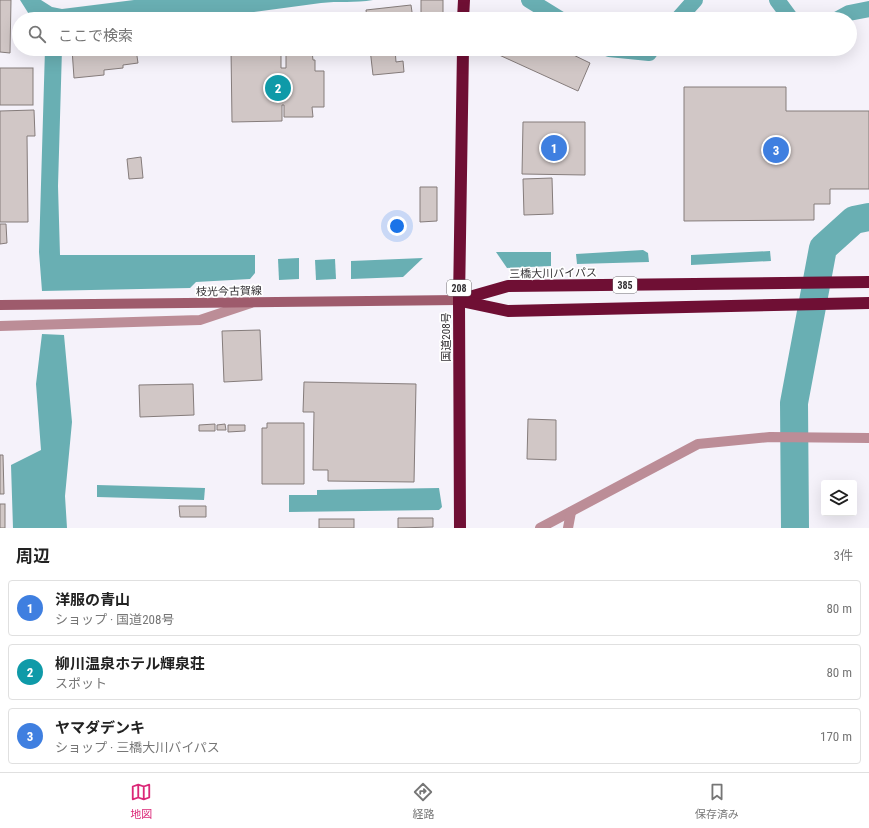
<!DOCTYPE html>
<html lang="ja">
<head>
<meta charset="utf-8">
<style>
  :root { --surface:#fff; --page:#f6f6f6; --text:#222; --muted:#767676; --line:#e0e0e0; --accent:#db2777 }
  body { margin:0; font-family:"Roboto Condensed","Noto Sans JP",sans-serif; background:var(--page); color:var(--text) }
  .controls { position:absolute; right:12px; bottom:12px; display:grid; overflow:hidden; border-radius:4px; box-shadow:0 4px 16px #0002 }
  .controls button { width:36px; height:36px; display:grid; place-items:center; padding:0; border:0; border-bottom:1px solid var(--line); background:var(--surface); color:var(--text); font:20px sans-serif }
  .you { position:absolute; left:397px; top:226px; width:14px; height:14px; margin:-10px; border:3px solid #fff; border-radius:50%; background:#1a73e8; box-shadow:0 0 0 6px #1a73e833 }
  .badge { display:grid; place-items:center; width:26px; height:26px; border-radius:50%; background:var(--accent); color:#fff; font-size:13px; font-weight:700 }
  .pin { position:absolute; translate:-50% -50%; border:2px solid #fff; box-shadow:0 1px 4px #0006 }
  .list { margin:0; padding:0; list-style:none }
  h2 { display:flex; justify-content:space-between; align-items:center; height:52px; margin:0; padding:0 16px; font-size:17px }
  h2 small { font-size:13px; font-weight:400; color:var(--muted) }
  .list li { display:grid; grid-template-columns:26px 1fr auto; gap:12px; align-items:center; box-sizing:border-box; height:56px; margin:0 8px 8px; padding:0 8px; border:1px solid var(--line); border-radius:4px }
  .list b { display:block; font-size:15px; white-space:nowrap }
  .list p { margin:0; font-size:13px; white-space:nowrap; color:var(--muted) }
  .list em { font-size:13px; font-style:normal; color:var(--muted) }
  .icon { flex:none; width:22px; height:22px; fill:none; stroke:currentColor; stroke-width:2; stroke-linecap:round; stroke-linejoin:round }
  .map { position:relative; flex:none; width:869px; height:528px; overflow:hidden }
  .search { position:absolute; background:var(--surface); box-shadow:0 4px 16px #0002; left:12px; right:12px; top:12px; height:44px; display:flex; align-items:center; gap:10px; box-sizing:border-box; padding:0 14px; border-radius:22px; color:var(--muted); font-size:15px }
  .sheet { height:244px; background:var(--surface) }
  nav { display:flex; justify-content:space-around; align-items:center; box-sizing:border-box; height:56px; border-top:1px solid var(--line); background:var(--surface); font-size:11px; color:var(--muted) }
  nav a { display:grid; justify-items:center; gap:2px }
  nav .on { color:var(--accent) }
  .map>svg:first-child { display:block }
</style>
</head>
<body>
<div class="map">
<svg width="869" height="528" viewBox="0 0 869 528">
  <rect width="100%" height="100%" fill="#f5f2fa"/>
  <g fill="#69afb3">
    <path d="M20 0H41L52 7 62 9 134 0H373C355 3 338 1 321 3 283 8 245 14 206 17 148 21 90 19 32 19Z"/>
    <polygon points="45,49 62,49 58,186 60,255 255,255 255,273 250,279 196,282 190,288 42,291 39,252"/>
    <polygon points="643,250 648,253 649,262 577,264 576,254"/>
    <polygon points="770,251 771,261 691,265 691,255"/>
    <polygon points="496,252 551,252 551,266 507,268"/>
    <polygon points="299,258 299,279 279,280 278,259"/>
    <polygon points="423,258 403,277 351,279 351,261"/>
    <polygon points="335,259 336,279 316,280 315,260"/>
    <polygon points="42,334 64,335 72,422 65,496 67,528 13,528 11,465 41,450 36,384"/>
    <polygon points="97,485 205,488 204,500 97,497"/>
    <polygon points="439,488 442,507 439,510 289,512 289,495 317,495 317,490"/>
  </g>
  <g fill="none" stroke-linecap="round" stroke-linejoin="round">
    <g stroke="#69afb3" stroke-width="16">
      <polyline points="529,0 560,19"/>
      <polyline points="777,0 791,19"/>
      <polyline points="678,19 695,0"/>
      <polyline points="838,19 849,13 869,9"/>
      <polyline points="609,49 649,53 652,49"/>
    </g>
    <polyline stroke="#69afb3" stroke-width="28" points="795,528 794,403 823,248 854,220 869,217"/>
  </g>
  <g fill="#d1c7c6" stroke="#857c7b">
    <polygon points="0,0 11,0 10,53 0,52"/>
    <rect x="421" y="0" width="22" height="19"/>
    <polygon points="411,5 413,19 367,19 366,10"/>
    <polygon points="72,49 136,49 138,63 123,65 123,68 104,70 104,75 74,78"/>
    <polygon points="231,49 281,50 281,68 286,68 286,51 312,51 313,60 315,60 315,71 324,71 324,107 312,107 313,117 284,117 284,105 282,105 282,121 232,122"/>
    <polygon points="370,49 395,49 396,62 403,61 404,72 373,75"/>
    <polygon points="486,49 561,49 590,63 578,91"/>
    <rect x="0" y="68" width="33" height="37"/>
    <polygon points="684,87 786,87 786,111 869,111 869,189 830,189 830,204 814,204 814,220 684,221"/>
    <polygon points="34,110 35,136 27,136 28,222 0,222 0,111"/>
    <polygon points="523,122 585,122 585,175 522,174"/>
    <polygon points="141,157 143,178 129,179 127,159"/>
    <polygon points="552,178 553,214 524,215 523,179"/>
    <polygon points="420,187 437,187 437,221 420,222"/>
    <polygon points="0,224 6,224 7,243 0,244"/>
    <polygon points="260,330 262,380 224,382 222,331"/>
    <polygon points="304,382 416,384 414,482 328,481 328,470 313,470 314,412 303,412"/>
    <polygon points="193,384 194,415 140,417 139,385"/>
    <polygon points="528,419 556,420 556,460 527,459"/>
    <polygon points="267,423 304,423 304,484 262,484 262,428 267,428"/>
    <polygon points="215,424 215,431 199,431 199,425"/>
    <polygon points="225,424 226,430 217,430 217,425"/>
    <polygon points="228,425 245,425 245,431 228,432"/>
    <polygon points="0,455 3,455 4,494 0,494"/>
    <rect x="0" y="504" width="5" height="24"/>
    <polygon points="179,506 206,506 206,517 180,517"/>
    <polygon points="398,518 433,518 433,527 398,528"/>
    <rect x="319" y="519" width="35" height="9"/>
  </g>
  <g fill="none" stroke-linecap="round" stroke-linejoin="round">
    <g stroke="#bc8d97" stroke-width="10">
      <polyline points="0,326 200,320 251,303"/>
      <polyline points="540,528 698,444 770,437 869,438"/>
      <polyline points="568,528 571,512"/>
    </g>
    <polyline stroke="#9e5b6c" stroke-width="10" points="0,305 459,300"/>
    <g stroke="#6f0f34" stroke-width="12">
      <polyline points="463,19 464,0"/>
      <polyline points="459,300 508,286 869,282"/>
      <polyline points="461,301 508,311 869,303"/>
      <polyline points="460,528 459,300 463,49"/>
    </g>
  </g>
  <g text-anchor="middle" stroke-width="3.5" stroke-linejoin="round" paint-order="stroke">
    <g fill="#fff" stroke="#706f71" stroke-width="1">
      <rect x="613" y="277" width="24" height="16" rx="3"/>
      <rect x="447" y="280" width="24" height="16" rx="3"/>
    </g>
    <g font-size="10" font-weight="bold" fill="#333134">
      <text x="625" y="289">385</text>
      <text x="459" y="292">208</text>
    </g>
    <g font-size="11" fill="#333134" stroke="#fff">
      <text transform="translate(553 273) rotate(-1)" y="4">三橋大川バイパス</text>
      <text transform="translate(229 291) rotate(-1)" y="4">枝光今古賀線</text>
      <text transform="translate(446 337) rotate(-90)" y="4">国道208号</text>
    </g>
  </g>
</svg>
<div class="controls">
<button><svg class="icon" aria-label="layers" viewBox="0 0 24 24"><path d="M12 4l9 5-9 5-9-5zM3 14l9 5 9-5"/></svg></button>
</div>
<div class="you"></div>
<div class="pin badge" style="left:554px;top:148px;background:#3f7fe0">1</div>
<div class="pin badge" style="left:278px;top:88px;background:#0f9aa8">2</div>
<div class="pin badge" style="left:776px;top:150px;background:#3f7fe0">3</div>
<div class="search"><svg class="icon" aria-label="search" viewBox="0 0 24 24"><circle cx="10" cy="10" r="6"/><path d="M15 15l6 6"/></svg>ここで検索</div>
</div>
<section class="sheet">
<h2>周辺<small>3件</small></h2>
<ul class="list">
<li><span class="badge" style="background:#3f7fe0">1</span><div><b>洋服の青山</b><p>ショップ · 国道208号</p></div><em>80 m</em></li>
<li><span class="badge" style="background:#0f9aa8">2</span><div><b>柳川温泉ホテル輝泉荘</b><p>スポット</p></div><em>80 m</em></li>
<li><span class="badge" style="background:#3f7fe0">3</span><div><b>ヤマダデンキ</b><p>ショップ · 三橋大川バイパス</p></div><em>170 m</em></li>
</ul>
</section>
<nav>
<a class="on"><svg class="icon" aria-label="map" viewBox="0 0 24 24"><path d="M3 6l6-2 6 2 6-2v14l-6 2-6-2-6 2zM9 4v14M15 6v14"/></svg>地図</a>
<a><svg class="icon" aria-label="directions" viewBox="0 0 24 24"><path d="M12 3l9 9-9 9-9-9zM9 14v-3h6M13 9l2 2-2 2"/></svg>経路</a>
<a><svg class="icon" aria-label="saved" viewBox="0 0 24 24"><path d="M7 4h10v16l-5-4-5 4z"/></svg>保存済み</a>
</nav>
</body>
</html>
